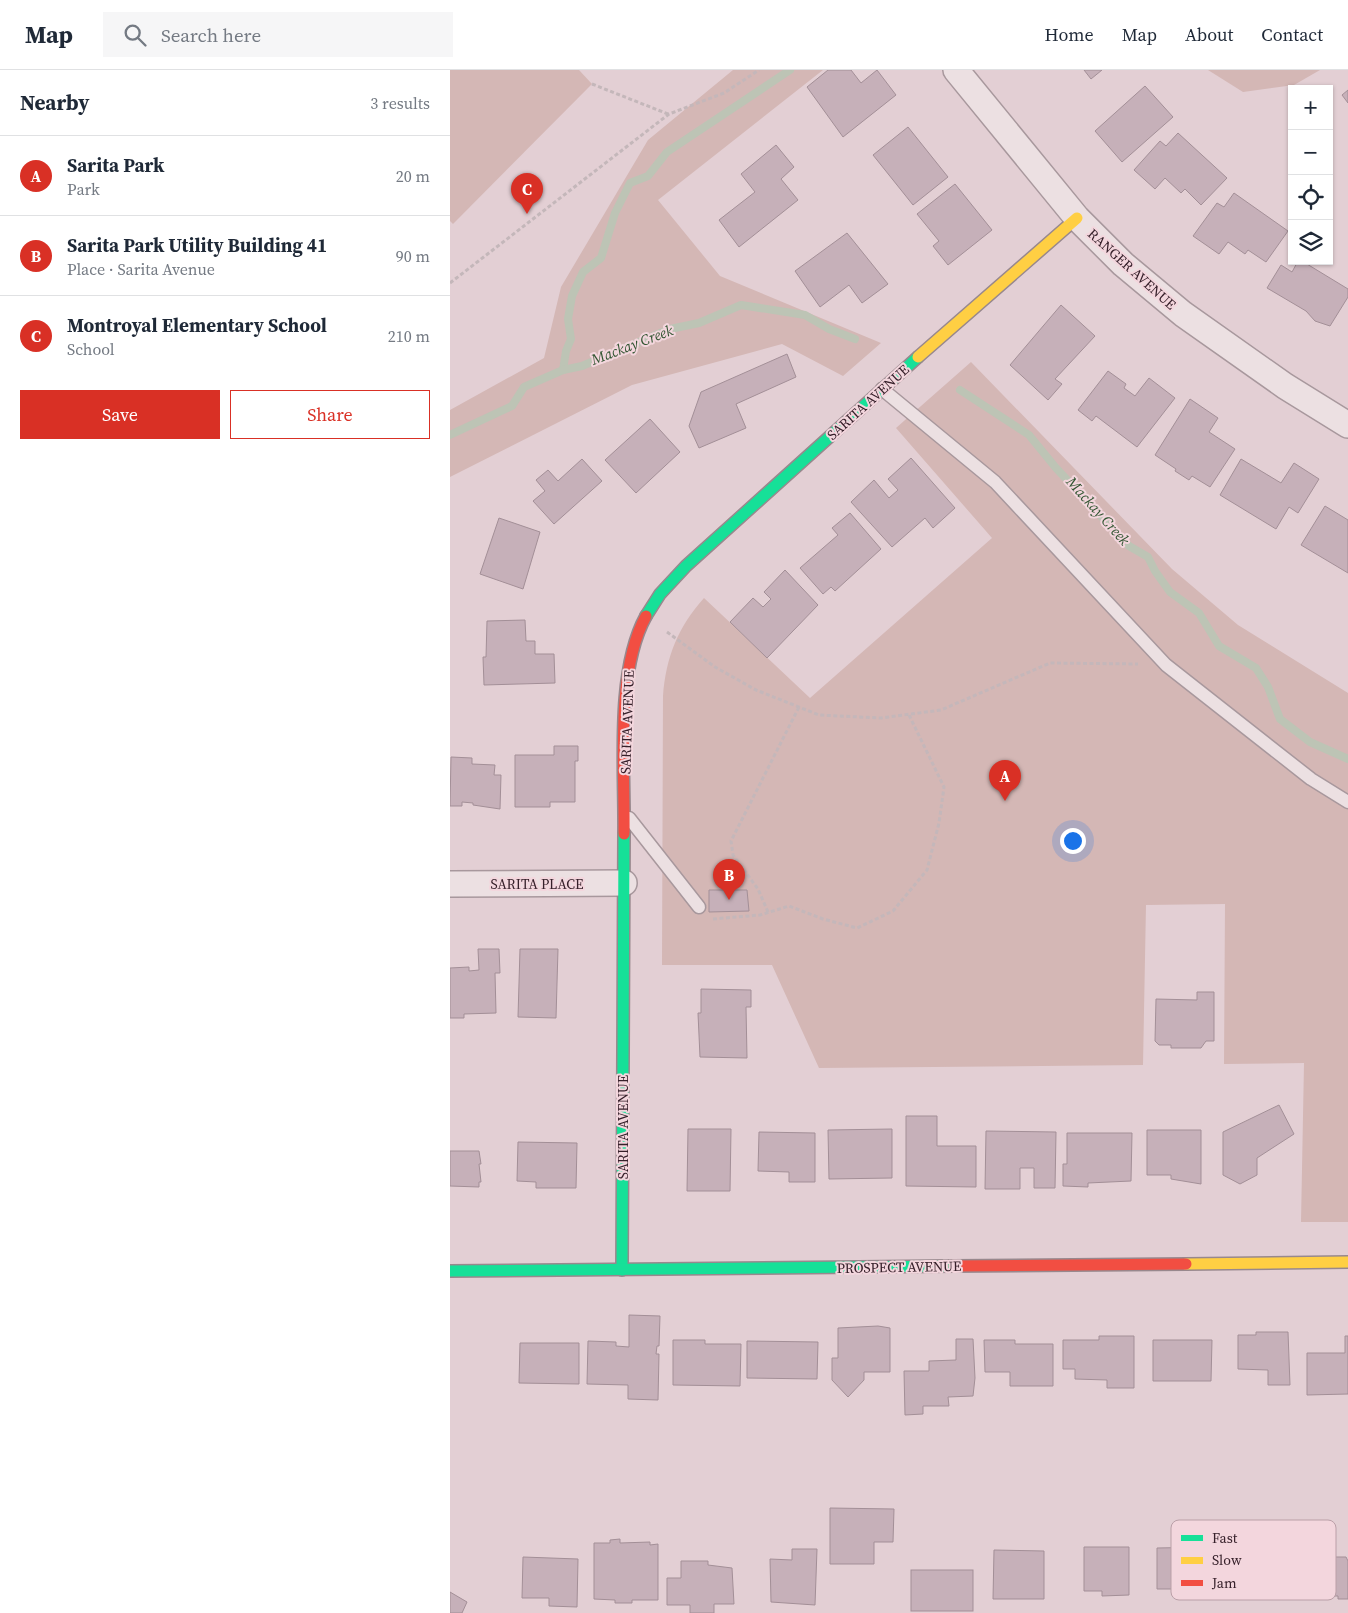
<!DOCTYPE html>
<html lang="en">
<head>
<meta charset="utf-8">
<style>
  :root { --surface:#fff; --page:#f6f6f7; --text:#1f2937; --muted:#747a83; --line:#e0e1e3; --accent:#d93025 }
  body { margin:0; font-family:"Source Serif 4",serif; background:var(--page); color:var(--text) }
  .controls { position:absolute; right:15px; top:15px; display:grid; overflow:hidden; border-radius:0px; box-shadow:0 1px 4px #0004 }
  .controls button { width:45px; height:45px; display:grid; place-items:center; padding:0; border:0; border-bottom:1px solid var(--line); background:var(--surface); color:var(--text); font:25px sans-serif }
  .you { position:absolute; left:622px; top:770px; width:18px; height:18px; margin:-12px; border:4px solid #fff; border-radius:50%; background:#1a73e8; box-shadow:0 0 0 8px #1a73e833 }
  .badge { display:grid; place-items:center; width:32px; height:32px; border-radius:50%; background:var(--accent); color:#fff; font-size:16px; font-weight:700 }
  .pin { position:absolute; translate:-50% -41px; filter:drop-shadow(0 1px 2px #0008) }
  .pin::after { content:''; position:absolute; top:26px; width:18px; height:15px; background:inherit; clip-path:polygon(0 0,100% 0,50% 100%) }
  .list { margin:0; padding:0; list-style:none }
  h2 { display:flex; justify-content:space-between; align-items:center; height:65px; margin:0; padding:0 20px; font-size:21px }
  h2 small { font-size:16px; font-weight:400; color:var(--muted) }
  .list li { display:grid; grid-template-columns:32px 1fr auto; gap:15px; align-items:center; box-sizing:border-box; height:80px; padding:0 20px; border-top:1px solid var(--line) }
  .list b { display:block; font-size:19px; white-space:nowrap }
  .list p { margin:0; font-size:16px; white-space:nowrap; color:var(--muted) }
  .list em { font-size:16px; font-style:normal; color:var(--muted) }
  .actions { display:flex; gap:10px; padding:15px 20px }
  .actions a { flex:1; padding:11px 0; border:1px solid var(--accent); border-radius:0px; text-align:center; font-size:18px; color:var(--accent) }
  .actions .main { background:var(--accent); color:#fff }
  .icon { flex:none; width:28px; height:28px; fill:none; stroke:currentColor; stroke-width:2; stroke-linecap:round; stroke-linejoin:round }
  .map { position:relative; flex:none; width:898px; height:1543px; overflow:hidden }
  header { display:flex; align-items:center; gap:30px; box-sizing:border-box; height:70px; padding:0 25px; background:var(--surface); border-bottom:1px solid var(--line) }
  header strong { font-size:24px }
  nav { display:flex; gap:28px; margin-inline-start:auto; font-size:18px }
  .search { width:350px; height:45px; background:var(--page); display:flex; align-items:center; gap:12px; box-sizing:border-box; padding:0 18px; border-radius:0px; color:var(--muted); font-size:19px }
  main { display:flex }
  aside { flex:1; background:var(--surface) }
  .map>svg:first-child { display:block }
</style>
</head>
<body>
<header>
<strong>Map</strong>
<div class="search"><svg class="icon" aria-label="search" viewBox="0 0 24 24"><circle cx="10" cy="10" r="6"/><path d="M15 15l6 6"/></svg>Search here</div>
<nav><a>Home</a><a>Map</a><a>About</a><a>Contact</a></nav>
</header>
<main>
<aside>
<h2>Nearby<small>3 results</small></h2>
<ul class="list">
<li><span class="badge">A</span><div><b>Sarita Park</b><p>Park</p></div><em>20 m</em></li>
<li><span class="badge">B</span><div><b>Sarita Park Utility Building 41</b><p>Place · Sarita Avenue</p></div><em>90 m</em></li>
<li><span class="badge">C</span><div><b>Montroyal Elementary School</b><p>School</p></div><em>210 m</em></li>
</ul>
<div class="actions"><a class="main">Save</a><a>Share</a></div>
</aside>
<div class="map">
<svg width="898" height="1543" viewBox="0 0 898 1543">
  <rect width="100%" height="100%" fill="#e3cfd4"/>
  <g fill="#d4b7b5">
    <polygon points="0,0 129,0 142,14 3,154 0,151"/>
    <polygon points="283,0 373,0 208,130 270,206 431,273 393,306 332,274 182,315 0,407 0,340 94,288 111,217 198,70"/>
    <polygon points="758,0 870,0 844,15 793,22"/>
    <path d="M521 292 722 499 788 555 898 623V1152H851L854 993 774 994 775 834 696 835 693 995 369 998 322 895H212L213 626C216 587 228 557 254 528L360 628 542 468 446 358Z"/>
  </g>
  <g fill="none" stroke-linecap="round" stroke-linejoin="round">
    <g stroke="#bdc4b5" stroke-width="8">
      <polyline points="113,300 116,281 121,269 118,249 122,226 133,202 151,188 165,143 180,113 198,106 217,82 340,0"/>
      <polyline points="510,320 579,365 606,398 679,476 698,487 705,501 720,522 749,543 769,576 806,598 818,617 830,649 860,672 898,689"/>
      <polyline points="0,365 62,336 74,317 113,300 132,296 220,259 249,253 291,235 355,245 379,259 405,269"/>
    </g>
  </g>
  <g fill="#c6b0b9" stroke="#a38f97">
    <polygon points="378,0 401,0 411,13 427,0 446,25 393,67 357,17"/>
    <polygon points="634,0 652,0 641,9"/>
    <polygon points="695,16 723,47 672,92 645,61"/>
    <polygon points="898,20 898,33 892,25"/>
    <polygon points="458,57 498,107 463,135 423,85"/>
    <polygon points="728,63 777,108 751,135 735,119 731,123 715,108 705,119 684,100 710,71 716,76"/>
    <polygon points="326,75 344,97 331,109 348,130 289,177 269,150 305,122 291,104"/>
    <polygon points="505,114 542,160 498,195 483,176 489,171 467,144"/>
    <polygon points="784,123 838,161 816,192 798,180 795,184 778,172 769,184 743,166 767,133 774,137"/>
    <polygon points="397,163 438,214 412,233 399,215 370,237 345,201"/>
    <polygon points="848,191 852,191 898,219 898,227 880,256 865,251 856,241 817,218 831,195 842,202"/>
    <polygon points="611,235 645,266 605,309 612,314 598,330 560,295"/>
    <polygon points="337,284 346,307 286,334 296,358 249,378 239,356 251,322"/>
    <polygon points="658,301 676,314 674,318 685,326 699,308 725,328 687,377 646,346 642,351 628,340"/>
    <polygon points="740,329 768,348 759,362 785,379 760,417 742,406 739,410 725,401 726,399 705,385"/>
    <polygon points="200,349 230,382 186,423 155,390"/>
    <polygon points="461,388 505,438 483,458 475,448 442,477 401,432 424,410 439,428 448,420 438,409"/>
    <polygon points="132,389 152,411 104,454 83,431 95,421 86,410 98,400 108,411"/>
    <polygon points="791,389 831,413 844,393 869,409 848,443 839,437 826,459 770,425"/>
    <polygon points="875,436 898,450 898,503 851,475"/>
    <polygon points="400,443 431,479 385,521 381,517 373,524 350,498 388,465 382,458"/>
    <polygon points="49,448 90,462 73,519 30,504"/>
    <polygon points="335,500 368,535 317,588 280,552 303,528 313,537 321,529 314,522"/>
    <polygon points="75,550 76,571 85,571 85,584 104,584 105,613 34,615 33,587 36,587 37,551"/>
    <polygon points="104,676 128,676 128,691 125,691 125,732 100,732 100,737 65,737 65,685 104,685"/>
    <polygon points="1,687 22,688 22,694 45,695 44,705 51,705 50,739 23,735 23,733 12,732 12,736 0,736"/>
    <polygon points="259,820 297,820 299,841 259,842"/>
    <polygon points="28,879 49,879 50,903 45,903 46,943 14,944 14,948 0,948 0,898 19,897 19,901 29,900"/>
    <polygon points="70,879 108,879 106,948 68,947"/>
    <polygon points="251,919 301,920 301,937 296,937 297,988 250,987 248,943 251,943"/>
    <polygon points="747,922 764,922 764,971 756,971 751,978 721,978 721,975 709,975 705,971 706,929 747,930"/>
    <polygon points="829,1035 844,1064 807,1088 807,1105 790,1114 773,1105 773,1062"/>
    <polygon points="456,1046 487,1046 487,1076 526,1076 526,1117 456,1116"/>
    <polygon points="238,1059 281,1059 280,1121 237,1121"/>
    <polygon points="442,1059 442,1108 379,1109 378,1060"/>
    <polygon points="697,1060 751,1060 751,1114 721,1109 721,1105 697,1105"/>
    <polygon points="536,1061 606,1062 605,1118 584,1118 584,1098 570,1098 570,1119 535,1119"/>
    <polygon points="309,1062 365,1063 365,1112 339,1112 339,1102 308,1101"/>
    <polygon points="617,1063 682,1063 681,1111 638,1113 638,1117 613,1116 613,1094 617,1094"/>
    <polygon points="68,1072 127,1073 126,1118 86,1118 86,1112 67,1111"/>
    <polygon points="0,1081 29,1081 31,1094 29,1094 31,1112 29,1112 29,1117 0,1116"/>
    <polygon points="179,1245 210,1246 209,1276 207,1276 206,1284 209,1284 208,1330 178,1329 178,1315 137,1314 138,1271 166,1272 166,1276 179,1277"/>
    <polygon points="428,1256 440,1258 440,1302 414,1302 414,1310 398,1327 382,1310 382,1288 388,1288 388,1258"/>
    <polygon points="806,1262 838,1262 840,1315 818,1315 818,1300 788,1299 788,1265 806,1265"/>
    <polygon points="649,1266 684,1266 684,1318 657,1318 657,1310 625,1309 625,1299 613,1299 613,1270 649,1270"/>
    <polygon points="895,1266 898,1266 898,1324 857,1325 857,1283 895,1283"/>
    <polygon points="506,1269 523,1269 525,1308 523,1326 498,1327 499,1336 473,1336 473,1344 455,1345 454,1301 479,1301 479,1291 506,1290"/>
    <polygon points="223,1270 255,1270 255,1274 291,1274 290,1316 223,1315"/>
    <polygon points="534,1270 565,1270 565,1274 603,1274 603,1316 560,1316 560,1302 535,1302"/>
    <polygon points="703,1270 762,1270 761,1311 703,1311"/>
    <polygon points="297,1271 368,1272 367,1309 297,1308"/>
    <polygon points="70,1273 129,1273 129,1314 69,1313"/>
    <polygon points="380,1438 444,1439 443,1472 424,1472 424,1494 380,1494"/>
    <polygon points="170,1469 170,1473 200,1472 200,1475 208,1474 208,1530 182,1530 182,1533 165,1533 165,1530 144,1529 144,1473 160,1473 160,1470"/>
    <polygon points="634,1477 679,1477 679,1525 652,1526 652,1521 634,1521"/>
    <polygon points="761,1477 761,1519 707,1519 707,1478"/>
    <polygon points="342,1479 367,1479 365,1535 321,1532 320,1489 342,1490"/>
    <polygon points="544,1480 594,1481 594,1529 543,1529"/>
    <polygon points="73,1487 128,1489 127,1537 99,1536 99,1528 72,1528"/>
    <polygon points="878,1487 896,1487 898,1491 898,1529 888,1529 888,1526 850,1526 849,1491 878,1491"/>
    <polygon points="231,1491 258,1491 258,1495 282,1498 284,1534 264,1534 264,1543 240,1543 240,1535 217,1535 217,1508 231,1508"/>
    <rect x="461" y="1500" width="62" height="41"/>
    <polygon points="0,1522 17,1532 12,1543 0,1543"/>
  </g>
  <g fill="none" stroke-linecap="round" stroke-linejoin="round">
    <defs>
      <g id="lane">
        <polyline points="432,319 545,412 716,595 861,709 898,732"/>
        <polyline points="179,748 249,837"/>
      </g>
      <g id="street">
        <polyline points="506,0 627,148 673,194 733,244 835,316 898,355"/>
        <polyline points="0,814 174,813"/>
      </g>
      <g id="fast">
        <polyline points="196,546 210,524 236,496 468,287"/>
        <polyline points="172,1200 174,764"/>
        <polyline points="0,1201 504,1196"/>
      </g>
      <g id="slow">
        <polyline points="468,287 627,148"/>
        <polyline points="736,1194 898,1192"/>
      </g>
      <g id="jam">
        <path d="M174 764C175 699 165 602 196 546"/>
        <polyline points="504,1196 736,1194"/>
      </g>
    </defs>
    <use href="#lane" stroke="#a8989d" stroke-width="15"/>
    <use href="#street" stroke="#a8989d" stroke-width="28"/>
    <use href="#fast" stroke="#98888d" stroke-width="14"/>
    <use href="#slow" stroke="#98888d" stroke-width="14"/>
    <use href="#jam" stroke="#98888d" stroke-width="14"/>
    <g stroke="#c4b7ba" stroke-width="3" stroke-dasharray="4 2.5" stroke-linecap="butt">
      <polyline points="142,14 218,44"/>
      <polyline points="0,213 219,44 274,23 309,0"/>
      <polyline points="217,562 265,597 306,620 369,645 431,648 491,640 600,593 688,594"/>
      <polyline points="318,842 308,819 283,785 281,771 349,637"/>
      <polyline points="263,849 310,845 339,836 373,849 407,858 443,841 477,800 489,753 494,717 459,645"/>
    </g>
    <use href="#lane" stroke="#ece0e2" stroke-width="12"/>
    <use href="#street" stroke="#ece0e2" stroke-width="25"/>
    <use href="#fast" stroke="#16e098" stroke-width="11"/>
    <use href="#slow" stroke="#ffcf43" stroke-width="11"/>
    <use href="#jam" stroke="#f24e42" stroke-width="11"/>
  </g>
  <g text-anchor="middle" stroke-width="4" stroke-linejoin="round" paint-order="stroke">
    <g font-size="14" fill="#36202a" stroke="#f3d6dd">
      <text transform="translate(682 199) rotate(42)" y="5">RANGER AVENUE</text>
      <text transform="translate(418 332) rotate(-42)" y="5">SARITA AVENUE</text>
      <text transform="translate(177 652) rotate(-88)" y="5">SARITA AVENUE</text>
      <text x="87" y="819">SARITA PLACE</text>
      <text transform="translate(173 1057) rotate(-90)" y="5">SARITA AVENUE</text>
      <text transform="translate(449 1197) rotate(-1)" y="5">PROSPECT AVENUE</text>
    </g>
    <g font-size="15" font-style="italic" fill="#315531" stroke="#f3d6dd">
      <text transform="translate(182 275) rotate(-21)" y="5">Mackay Creek</text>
      <text transform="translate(648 441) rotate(48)" y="5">Mackay Creek</text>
    </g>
  </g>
  <rect x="721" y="1450" width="165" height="80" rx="8" fill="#f3d6dd" stroke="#ba9fa7" stroke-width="1"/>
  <rect x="731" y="1465" width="22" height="6" fill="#16e098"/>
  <rect x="731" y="1487" width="22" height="7" fill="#ffcf43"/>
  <rect x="731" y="1510" width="22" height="6" fill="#f24e42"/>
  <g font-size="14" fill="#36202a">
    <text x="762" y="1473">Fast</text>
    <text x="762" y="1495">Slow</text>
    <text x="762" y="1518">Jam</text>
  </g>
</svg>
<div class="controls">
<button>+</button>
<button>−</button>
<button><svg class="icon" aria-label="locate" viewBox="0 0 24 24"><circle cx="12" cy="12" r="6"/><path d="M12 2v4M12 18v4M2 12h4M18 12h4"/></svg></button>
<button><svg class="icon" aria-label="layers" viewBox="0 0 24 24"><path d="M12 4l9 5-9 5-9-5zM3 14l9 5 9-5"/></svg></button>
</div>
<div class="you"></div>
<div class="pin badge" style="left:555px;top:731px">A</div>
<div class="pin badge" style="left:279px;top:830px">B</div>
<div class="pin badge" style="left:77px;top:144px">C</div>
</div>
</main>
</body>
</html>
